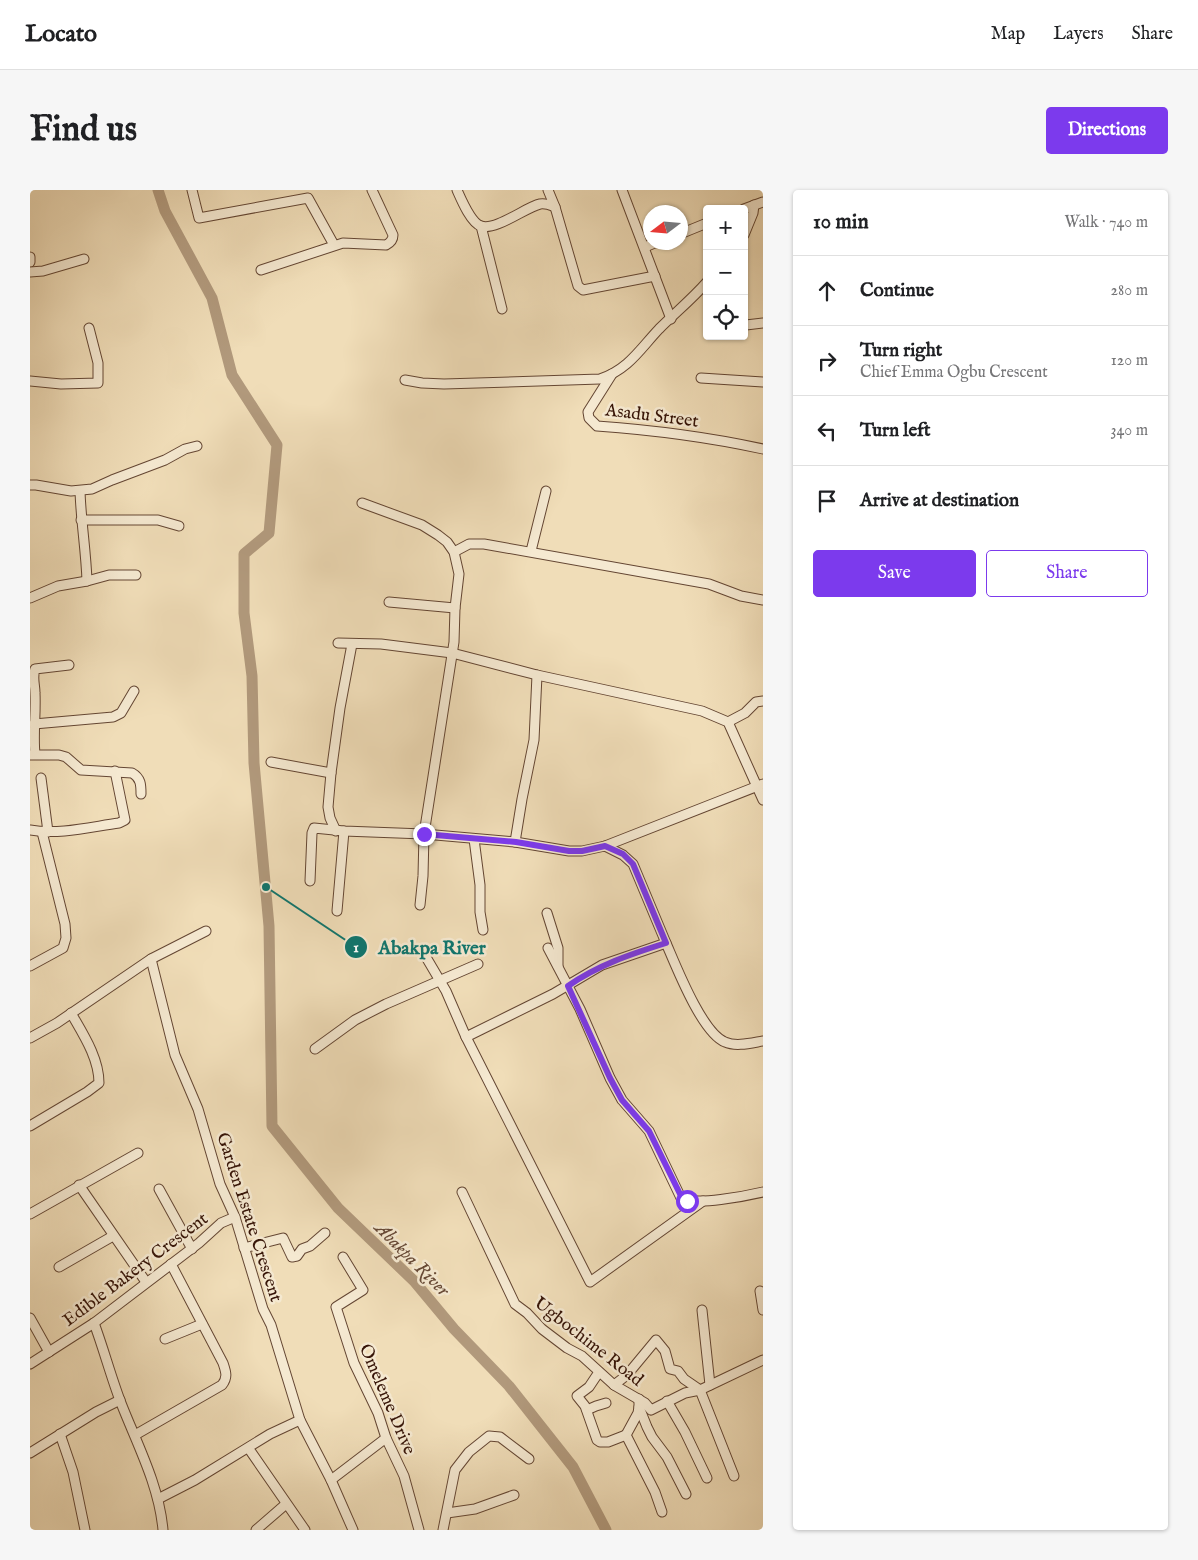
<!DOCTYPE html>
<html lang="en">
<head>
<meta charset="utf-8">
<style>
  :root { --surface:#fff; --page:#f6f6f6; --text:#202124; --muted:#757577; --line:#e0e0e0; --accent:#7c3aed }
  body { margin:0; font-family:"IM FELL English",serif; background:var(--page); color:var(--text) }
  .controls { position:absolute; right:15px; top:15px; display:grid; overflow:hidden; border-radius:5px; box-shadow:0 1px 4px #0004 }
  .controls button { width:45px; height:45px; display:grid; place-items:center; padding:0; border:0; border-bottom:1px solid var(--line); background:var(--surface); color:var(--text); font:25px sans-serif }
  .compass { position:absolute; left:613px; top:15px; width:45px; height:45px; border-radius:50%; background:var(--surface); box-shadow:0 1px 4px #0004; rotate:254deg }
  .stop { position:absolute; width:15px; height:15px; margin:-11px; border:4px solid #7c3aed; border-radius:50%; background:#fff }
  .stop.end { background:#7c3aed; border-color:#fff; box-shadow:0 1px 5px #0008 }
  .list { margin:0; padding:0; list-style:none }
  h2 { display:flex; justify-content:space-between; align-items:center; height:65px; margin:0; padding:0 20px; font-size:21px }
  h2 small { font-size:16px; font-weight:400; color:var(--muted) }
  .list li { display:grid; grid-template-columns:32px 1fr auto; gap:15px; align-items:center; box-sizing:border-box; height:70px; padding:0 20px; border-top:1px solid var(--line) }
  .list b { display:block; font-size:19px; white-space:nowrap }
  .list p { margin:0; font-size:16px; white-space:nowrap; color:var(--muted) }
  .list em { font-size:16px; font-style:normal; color:var(--muted) }
  .actions { display:flex; gap:10px; padding:15px 20px }
  .actions a { flex:1; padding:11px 0; border:1px solid var(--accent); border-radius:5px; text-align:center; font-size:18px; color:var(--accent) }
  .actions .main { background:var(--accent); color:#fff }
  .icon { flex:none; width:28px; height:28px; fill:none; stroke:currentColor; stroke-width:2; stroke-linecap:round; stroke-linejoin:round }
  .map { position:relative; flex:none; width:733px; height:1340px; overflow:hidden; border-radius:5px }
  header { display:flex; align-items:center; gap:30px; box-sizing:border-box; height:70px; padding:0 25px; background:var(--surface); border-bottom:1px solid var(--line) }
  header strong { font-size:24px }
  nav { display:flex; gap:28px; margin-inline-start:auto; font-size:18px }
  .intro { display:flex; align-items:center; justify-content:space-between; box-sizing:border-box; height:120px; padding:0 30px }
  h1 { margin:0; font-size:35px }
  .button { padding:12px 22px; border-radius:5px; background:var(--accent); color:#fff; font-size:18px; font-weight:700 }
  main { display:flex; gap:30px; padding:0 30px }
  aside { flex:1; background:var(--surface); border-radius:5px; box-shadow:0 1px 4px #0004 }
  .map>svg:first-child { display:block }
</style>
</head>
<body>
<header>
<strong>Locato</strong>
<nav><a>Map</a><a>Layers</a><a>Share</a></nav>
</header>
<div class="intro"><h1>Find us</h1><a class="button">Directions</a></div>
<main>
<div class="map">
<svg width="733" height="1340" viewBox="0 0 733 1340">
  <rect width="100%" height="100%" fill="#f0ddb8"/>
  <filter id="stains"><feTurbulence type="fractalNoise" baseFrequency=".004" numOctaves="4"/><feColorMatrix values="0 0 0 0 .2 0 0 0 0 .09 0 0 0 0 .02 0 0 0 .5 -.17"/></filter>
  <radialGradient id="worn" r=".72"><stop offset=".6" stop-color="#630" stop-opacity="0"/><stop offset="1" stop-color="#630" stop-opacity=".3"/></radialGradient>
  <g fill="none" stroke-linecap="round" stroke-linejoin="round">
    <polyline stroke="#b1997c" stroke-width="11" points="128,0 135,21 182,108 202,185 247,255 239,343 214,364 214,423 222,486 224,573 239,736 242,936 308,1018 384,1091 424,1139 479,1196 543,1277 576,1340"/>
    <defs>
      <g id="minor">
        <polyline points="162,0 169,28 278,8 304,55"/>
        <path d="M427 0C431 9 441 33 451 36 466 41 496 17 510 14 516 13 520 15 525 17"/>
        <polyline points="518,0 525,17 548,96 553,100 625,86"/>
        <polyline points="592,0 641,129"/>
        <polyline points="714,19 733,12"/>
        <polyline points="451,36 472,119"/>
        <polyline points="650,44 677,33"/>
        <polyline points="714,45 723,23 724,15"/>
        <polyline points="615,57 627,52"/>
        <polyline points="0,67 0,72"/>
        <path d="M231 80 313 53 356 55C360 53 363 50 363 45L342 0"/>
        <polyline points="0,82 13,81 54,69"/>
        <polyline points="716,135 733,133"/>
        <path d="M582 184 558 222 559 228 567 236C623 240 678 247 733 259"/>
        <polyline points="671,188 733,192"/>
        <path d="M375 190 392 193 414 194 570 189C599 179 610 159 629 139 645 123 662 109 677 92"/>
        <polyline points="0,191 31,194 68,193 68,173 59,138"/>
        <polyline points="0,295 6,295 41,301 62,299 82,290 135,270 155,259 167,256"/>
        <path d="M50 301C51 332 56 361 57 391"/>
        <polyline points="332,313 392,335 408,345 417,352 424,362 429,384 425,418 424,452 394,644 393,686 390,715"/>
        <polyline points="51,330 128,330 149,336"/>
        <polyline points="501,361 516,301"/>
        <polyline points="424,362 439,354 454,354 679,394 711,406 733,410"/>
        <polyline points="0,408 28,396 57,391 79,385 106,385"/>
        <polyline points="359,412 425,418"/>
        <polyline points="308,453 351,454 422,463 507,485 672,521 698,532 733,610"/>
        <polyline points="698,532 715,523 726,512 733,511"/>
        <polyline points="4,534 83,527 91,523 104,501"/>
        <path d="M5 564C3 544 6 524 5 503 5 494 2 488 5 479L39 475"/>
        <path d="M0 565H29L36 567 51 580 102 583C111 588 111 595 111 604"/>
        <polyline points="241,572 301,583"/>
        <polyline points="11,588 18,642"/>
        <path d="M0 640C29 645 60 637 89 633L95 630 85 581"/>
        <polyline points="306,641 300,628 298,617 301,583 310,518 322,454"/>
        <polyline points="444,649 450,695 450,722 453,740"/>
        <polyline points="485,652 492,609 504,550 507,485"/>
        <polyline points="575,656 593,665 603,674 636,753"/>
        <polyline points="280,691 282,643 284,638 314,641 394,644 485,652 539,661 552,661 575,656 733,594"/>
        <polyline points="307,721 314,641"/>
        <polyline points="517,723 528,758 528,776"/>
        <path d="M518 758 550 819 580 888 592 910 619 941 651 1008C665 1016 716 1006 733 1002"/>
        <path d="M393 762 416 801 436 847 523 804 572 775 636 753C646 776 672 843 695 852 706 857 721 853 733 851"/>
        <polyline points="121,769 145,865 168,919 190,994 205,1027 233,1119 241,1135 270,1230 301,1290 323,1340"/>
        <polyline points="0,776 33,758 36,748 35,734 12,642"/>
        <polyline points="436,847 560,1092 673,1011"/>
        <polyline points="0,848 27,833 121,769 176,741"/>
        <polyline points="285,859 325,830 356,814 448,774"/>
        <path d="M0 936 57 902 69 893C69 868 53 844 41 823"/>
        <polyline points="49,995 116,1092"/>
        <polyline points="129,999 162,1059"/>
        <polyline points="432,1002 485,1114 497,1123 512,1139 537,1158 552,1166 584,1195 615,1213 621,1220 655,1203 670,1200 733,1170"/>
        <polyline points="0,1024 108,963"/>
        <polyline points="214,1058 253,1048 262,1067 267,1066 272,1059 280,1056 295,1043"/>
        <polyline points="313,1067 333,1100 306,1117 324,1173 348,1223 356,1248 374,1286 389,1340"/>
        <polyline points="29,1077 83,1046"/>
        <polyline points="730,1101 733,1120"/>
        <polyline points="672,1120 680,1195"/>
        <polyline points="0,1128 19,1162"/>
        <path d="M64 1133C74 1160 81 1187 91 1213 107 1254 129 1295 133 1340"/>
        <polyline points="135,1149 172,1134"/>
        <polyline points="0,1174 64,1133 169,1053 191,1033 205,1027"/>
        <polyline points="569,1182 559,1197 547,1206 555,1216 567,1250 570,1252 578,1252 596,1245"/>
        <polyline points="584,1195 597,1185 626,1150 635,1161 640,1179 648,1181 654,1189 670,1200 704,1286"/>
        <polyline points="609,1209 609,1217 617,1237 622,1247 637,1267 656,1304"/>
        <polyline points="637,1211 655,1242 677,1288"/>
        <polyline points="557,1220 566,1216 576,1213"/>
        <polyline points="30,1244 43,1282 55,1340"/>
        <path d="M105 1245 192 1195C198 1187 196 1182 193 1173L141 1074"/>
        <polyline points="596,1245 625,1302 632,1322"/>
        <polyline points="596,1245 608,1223 609,1217"/>
        <polyline points="219,1259 275,1340"/>
        <polyline points="0,1263 66,1222 90,1210"/>
        <polyline points="301,1290 356,1248"/>
        <polyline points="128,1309 165,1290 240,1244 270,1230"/>
        <polyline points="417,1323 445,1319 484,1305"/>
        <polyline points="226,1340 256,1314"/>
        <polyline points="413,1340 425,1280 439,1262 459,1246 470,1247 499,1269"/>
      </g>
    </defs>
    <use href="#minor" stroke="#644633" stroke-width="11"/>
    <use href="#minor" stroke="#f5e9d1" stroke-width="9"/>
  </g>
  <g fill="none" stroke-linecap="round" stroke-linejoin="round">
    <path stroke="#7c3aed" stroke-width="6" d="M394 644 486 652 539 661H552L575 656 593 664 603 674 636 753C601 764 568 775 538 796L580 888 592 910 619 941 652 1008 657 1011"/>
  </g>
  <g text-anchor="middle" stroke-width="5" stroke-linejoin="round" paint-order="stroke">
    <g font-size="18" fill="#361407" stroke="#f5e9d1">
      <text transform="translate(622 225) rotate(7)" y="6">Asadu Street</text>
      <text transform="translate(220 1027) rotate(72)" y="6">Garden Estate Crescent</text>
      <text transform="translate(105 1079) rotate(-37)" y="6">Edible Bakery Crescent</text>
      <text transform="translate(559 1151) rotate(38)" y="6">Ugbochime Road</text>
      <text transform="translate(358 1209) rotate(67)" y="6">Omeleme Drive</text>
    </g>
    <g font-size="19" font-style="italic" fill="#674936" stroke="#f5e9d1">
      <text transform="translate(383 1068) rotate(45)" y="7">Abakpa River</text>
    </g>
  </g>
  <path fill="none" stroke="#0f766e" stroke-width="2" d="M236 697L326 757"/>
  <g fill="#0f766e" stroke="#f5e9d1" stroke-width="2">
    <circle cx="236" cy="697" r="5"/>
    <circle cx="326" cy="757" r="12"/>
  </g>
  <g font-size="15" text-anchor="middle" font-weight="bold" fill="#fff">
    <text x="326" y="762">1</text>
  </g>
  <g font-size="19" text-anchor="middle" font-weight="bold" fill="#0f766e" stroke="#f5e9d1" stroke-width="5" stroke-linejoin="round" paint-order="stroke">
    <text x="402" y="764">Abakpa River</text>
  </g>
  <rect width="100%" height="100%" filter="url(#stains)"/>
  <rect width="100%" height="100%" fill="url(#worn)"/>
</svg>
<div class="controls">
<button>+</button>
<button>−</button>
<button><svg class="icon" aria-label="locate" viewBox="0 0 24 24"><circle cx="12" cy="12" r="6"/><path d="M12 2v4M12 18v4M2 12h4M18 12h4"/></svg></button>
</div>
<svg class="compass" viewBox="-18 -18 36 36"><path d="M0-13l5 13h-10z" fill="#e53935"/><path d="M0 13l5-13h-10z" fill="#757577"/></svg>
<div class="stop" style="left:657px;top:1011px"></div>
<div class="stop end" style="left:394px;top:644px"></div>
</div>
<aside>
<h2>10 min<small>Walk · 740 m</small></h2>
<ul class="list">
<li><svg class="icon" aria-label="ahead" viewBox="0 0 24 24"><path d="M12 20V5M6 11l6-6 6 6"/></svg><div><b>Continue</b></div><em>280 m</em></li>
<li><svg class="icon" aria-label="right" viewBox="0 0 24 24"><path d="M7 20v-9h11M14 6l5 5-5 5"/></svg><div><b>Turn right</b><p>Chief Emma Ogbu Crescent</p></div><em>120 m</em></li>
<li><svg class="icon" aria-label="left" viewBox="0 0 24 24"><path d="M17 20v-9H6M10 6l-5 5 5 5"/></svg><div><b>Turn left</b></div><em>340 m</em></li>
<li><svg class="icon" aria-label="arrive" viewBox="0 0 24 24"><path d="M6 21V4h12l-3 4 3 4H6"/></svg><div><b>Arrive at destination</b></div></li>
</ul>
<div class="actions"><a class="main">Save</a><a>Share</a></div>
</aside>
</main>
</body>
</html>
